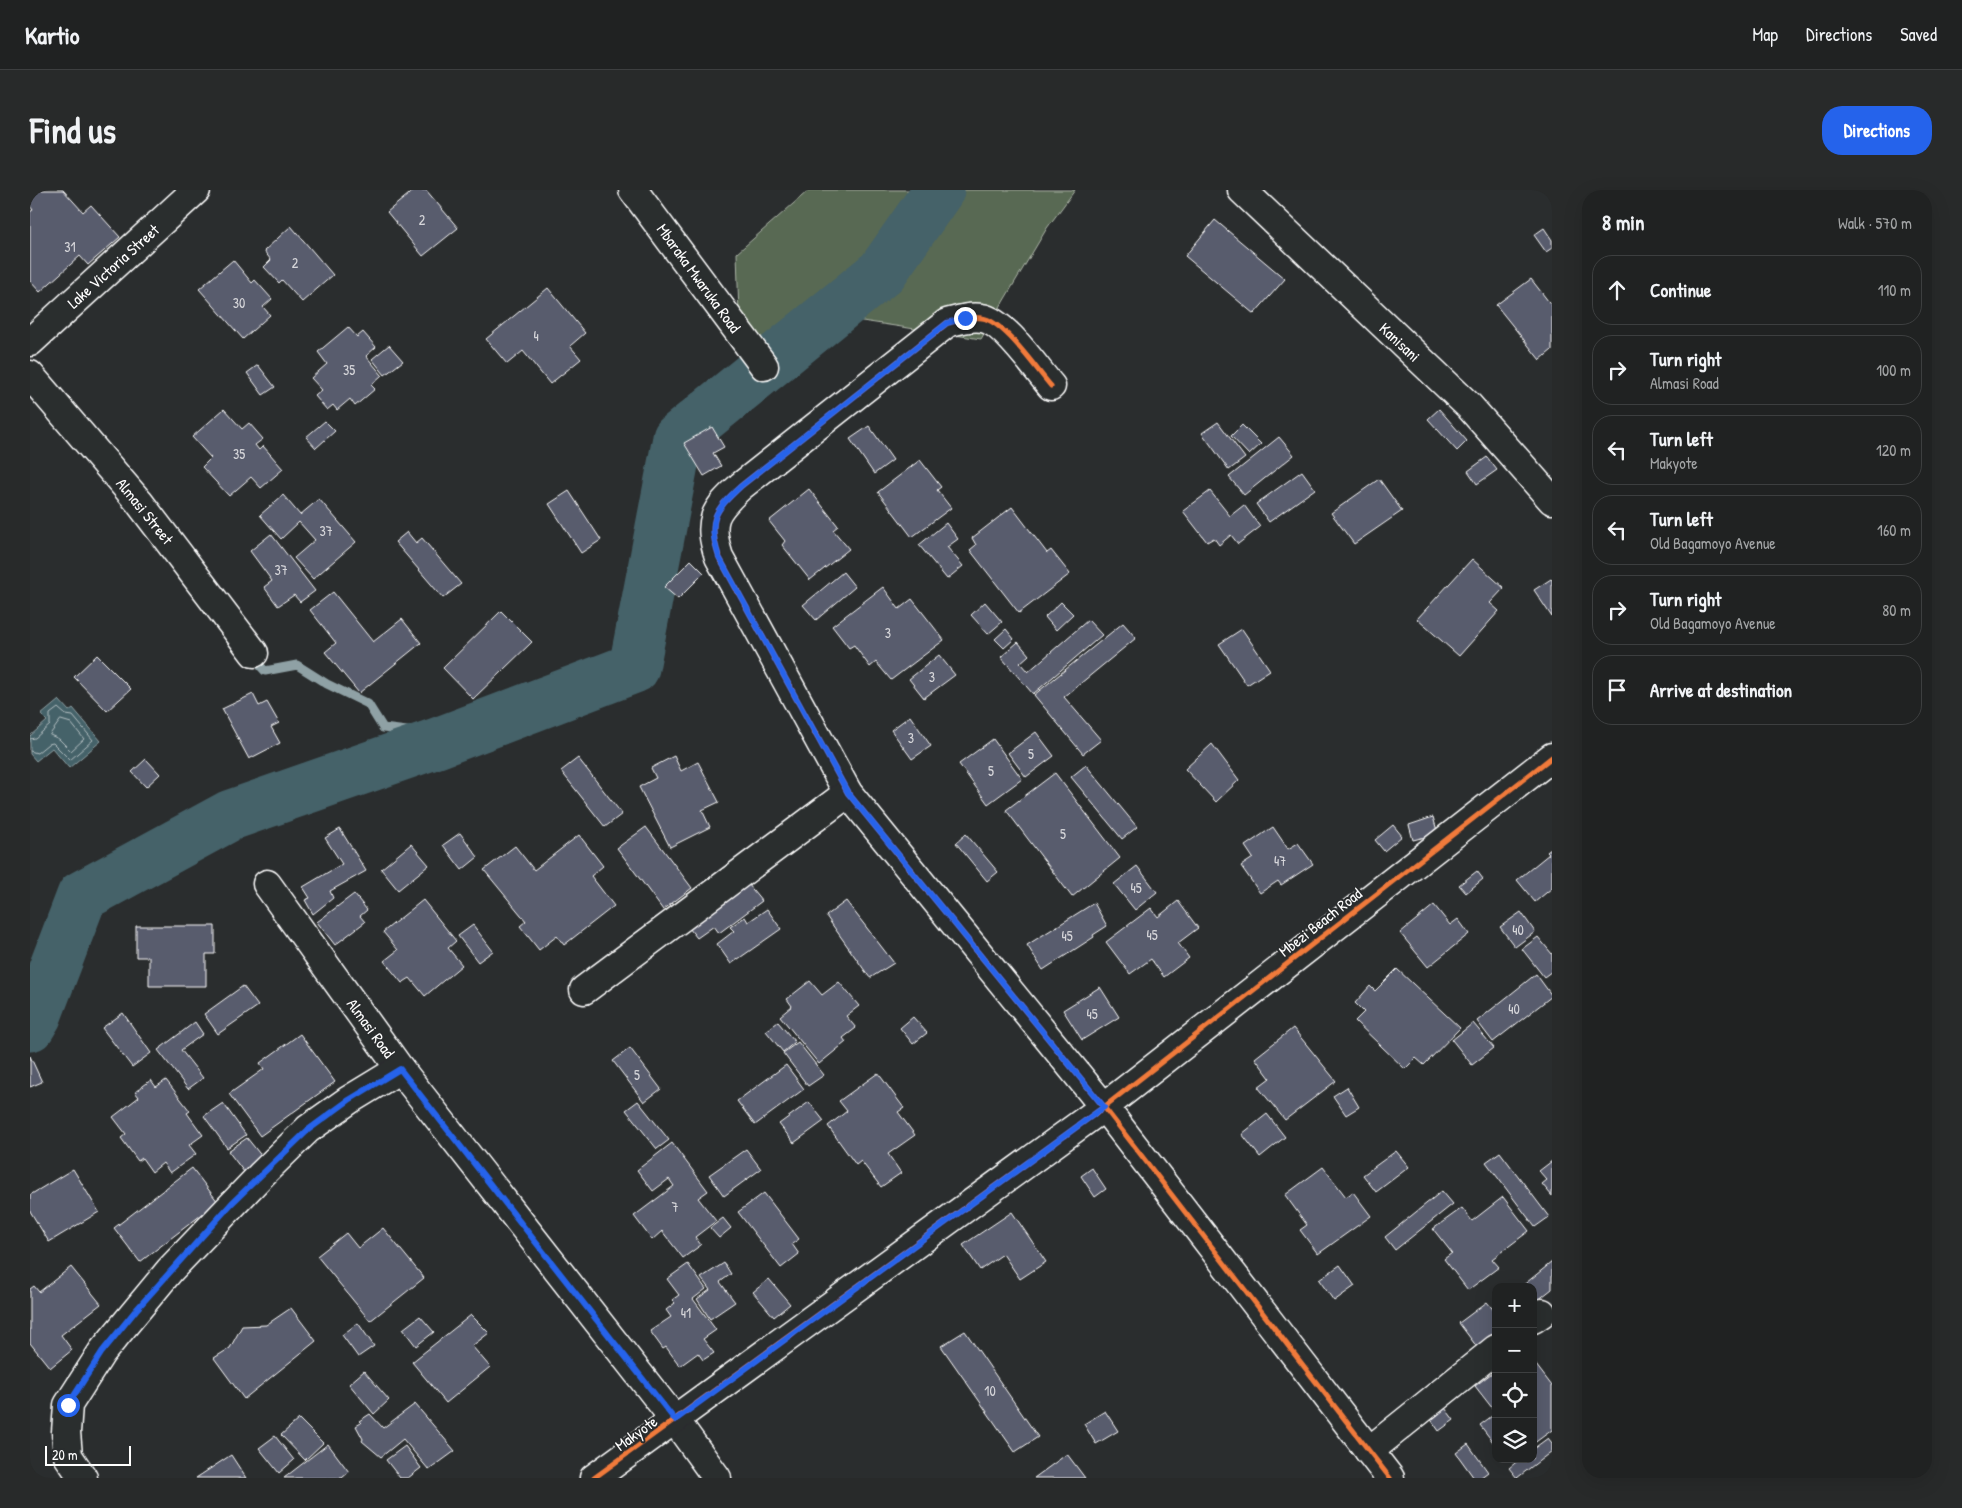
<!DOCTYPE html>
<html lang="en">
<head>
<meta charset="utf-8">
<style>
  :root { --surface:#202222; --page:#282a2a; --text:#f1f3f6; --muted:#a2a4a5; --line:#3d3f40; --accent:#2563eb }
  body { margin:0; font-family:"Patrick Hand",sans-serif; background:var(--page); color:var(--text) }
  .controls { position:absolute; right:15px; bottom:15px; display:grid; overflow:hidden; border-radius:10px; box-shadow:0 5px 20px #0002 }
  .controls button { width:45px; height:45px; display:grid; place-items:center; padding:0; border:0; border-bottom:1px solid var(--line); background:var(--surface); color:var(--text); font:25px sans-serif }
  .scale { position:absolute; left:15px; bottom:12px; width:86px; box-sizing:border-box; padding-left:5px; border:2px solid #fff; border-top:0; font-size:14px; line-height:18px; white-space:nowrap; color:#fff; -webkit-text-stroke:4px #2a2d2e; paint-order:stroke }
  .stop { position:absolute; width:15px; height:15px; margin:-11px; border:4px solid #2563eb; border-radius:50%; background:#fff }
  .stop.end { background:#2563eb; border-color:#fff; box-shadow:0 1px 5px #0008 }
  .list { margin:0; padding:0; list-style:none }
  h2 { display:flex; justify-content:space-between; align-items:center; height:65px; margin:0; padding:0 20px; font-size:21px }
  h2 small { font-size:16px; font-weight:400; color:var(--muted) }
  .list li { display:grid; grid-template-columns:32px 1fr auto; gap:15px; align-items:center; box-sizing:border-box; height:70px; margin:0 10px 10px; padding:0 10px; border:1px solid var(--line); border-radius:20px }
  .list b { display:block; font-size:19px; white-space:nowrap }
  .list p { margin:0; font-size:16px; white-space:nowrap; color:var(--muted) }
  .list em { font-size:16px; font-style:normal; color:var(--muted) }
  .icon { flex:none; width:28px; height:28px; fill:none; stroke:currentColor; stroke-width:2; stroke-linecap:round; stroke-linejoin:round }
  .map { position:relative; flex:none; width:1522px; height:1288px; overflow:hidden; border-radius:20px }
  header { display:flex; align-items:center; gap:30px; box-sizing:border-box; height:70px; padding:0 25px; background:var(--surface); border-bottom:1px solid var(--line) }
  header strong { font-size:24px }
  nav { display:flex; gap:28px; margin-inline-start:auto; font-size:18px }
  .intro { display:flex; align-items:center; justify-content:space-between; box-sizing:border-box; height:120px; padding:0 30px }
  h1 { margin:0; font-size:35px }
  .button { padding:12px 22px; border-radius:20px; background:var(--accent); color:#fff; font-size:18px; font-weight:700 }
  main { display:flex; gap:30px; padding:0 30px }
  aside { flex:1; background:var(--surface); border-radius:20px; box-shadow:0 5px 20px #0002 }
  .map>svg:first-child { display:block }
</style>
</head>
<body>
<header>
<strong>Kartio</strong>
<nav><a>Map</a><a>Directions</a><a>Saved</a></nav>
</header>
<div class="intro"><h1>Find us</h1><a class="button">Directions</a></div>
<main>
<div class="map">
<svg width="1522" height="1288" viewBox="0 0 1522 1288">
  <rect width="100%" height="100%" fill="#2a2d2e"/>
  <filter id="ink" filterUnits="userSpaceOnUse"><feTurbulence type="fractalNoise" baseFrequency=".02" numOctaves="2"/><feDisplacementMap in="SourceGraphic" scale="10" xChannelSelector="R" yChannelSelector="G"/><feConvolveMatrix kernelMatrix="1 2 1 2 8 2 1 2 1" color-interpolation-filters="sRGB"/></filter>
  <g filter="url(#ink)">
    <polygon fill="#586952" stroke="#acb4a8" points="779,0 1045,0 1017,38 951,149 819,129 712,220 707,63"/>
    <polygon fill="#456269" stroke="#8fa1a5" points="29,510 39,521 43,518 71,551 39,578 22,558 6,571 0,564 0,546 17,531 11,525"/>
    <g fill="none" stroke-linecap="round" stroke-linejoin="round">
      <g stroke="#b5c0c3" stroke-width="1">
        <polygon points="31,530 41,533 54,549 41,561 29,549 20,545"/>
        <polyline points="0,549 5,548 20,535 20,524 28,518 36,525 43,526 63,550 40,570 23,553 18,554 7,563 0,561"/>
      </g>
      <polyline stroke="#8fa1a5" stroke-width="9" points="223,468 235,481 267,475 297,494 338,514 353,538 377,541 407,553"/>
      <polyline stroke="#456269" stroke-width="51" points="0,836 6,826 52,706 201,625 407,553 604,478 648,248 852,82 909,0"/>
    </g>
    <g fill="#595b6d" stroke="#fff">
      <polygon points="5,0 33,0 53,22 61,15 90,47 58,75 50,66 10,102 0,91 0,22 3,20 0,16 0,4"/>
      <polygon points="384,0 396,0 428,38 393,66 357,22"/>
      <polygon points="1185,30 1255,89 1224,124 1155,66"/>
      <polygon points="261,36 303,85 272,112 252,90 249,93 234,77 241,70 234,61"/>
      <polygon points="1514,38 1522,50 1522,58 1516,62 1504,45"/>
      <polygon points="203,70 222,93 225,90 242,109 233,117 240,125 213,149 169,99"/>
      <polygon points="1501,89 1522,116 1522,160 1510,170 1466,115"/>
      <polygon points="518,98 555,143 540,156 551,169 520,194 493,161 477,174 456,149"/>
      <polygon points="318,137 327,147 333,142 346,157 336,166 352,185 341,195 345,199 325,216 320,209 307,220 303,215 297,220 285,206 292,200 281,188 297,174 288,162"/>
      <polygon points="359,155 373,171 355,185 342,169"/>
      <polygon points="228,175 245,197 233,205 217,183"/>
      <polygon points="194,219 212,239 219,233 233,249 225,255 229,260 233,256 253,279 231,298 221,287 199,306 172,277 181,268 162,247"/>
      <polygon points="1409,219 1437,251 1427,261 1398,229"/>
      <polygon points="295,231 305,241 286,258 276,247"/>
      <polygon points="1188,232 1215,268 1199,280 1172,243"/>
      <polygon points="1212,235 1231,254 1219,265 1201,246"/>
      <polygon points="839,236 863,270 844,284 820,249"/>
      <polygon points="682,237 694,257 683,263 691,276 674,286 654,253"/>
      <polygon points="1249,247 1264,265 1214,305 1199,287"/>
      <polygon points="1457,267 1467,280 1447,294 1438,281"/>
      <polygon points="890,270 911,297 907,300 921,318 882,347 848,302"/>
      <polygon points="1272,281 1285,299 1239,332 1226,314"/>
      <polygon points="1349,289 1372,321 1324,354 1301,323"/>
      <polygon points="779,299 808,336 803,340 819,359 780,390 752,355 755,351 739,331"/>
      <polygon points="539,301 571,350 551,363 519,314"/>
      <polygon points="1180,301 1200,326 1214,315 1230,337 1208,354 1201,345 1189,355 1184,348 1177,352 1153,321"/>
      <polygon points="253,305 270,325 289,309 326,352 283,389 264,368 285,350 269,332 251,349 230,325"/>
      <polygon points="982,317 1017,363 1021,360 1040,384 989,423 940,360 946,355 942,348"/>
      <polygon points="916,333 928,349 917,357 933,376 917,389 889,355"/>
      <polygon points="377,342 386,353 392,348 431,394 413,408 365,352"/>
      <polygon points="241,344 285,401 270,412 264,405 248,416 234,397 242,391 220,361"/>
      <polygon points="1442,369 1474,398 1460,413 1469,421 1429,466 1387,429"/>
      <polygon points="661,370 674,383 648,409 634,397"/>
      <polygon points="813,382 825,397 786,430 773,415"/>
      <polygon points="1521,389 1522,390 1522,427 1504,400"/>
      <polygon points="853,397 869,419 882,409 914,450 861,490 846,472 840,477 824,455 819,458 802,436"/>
      <polygon points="303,402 343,452 372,429 391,453 329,503 295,462 306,453 280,420"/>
      <polygon points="955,412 972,432 958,444 941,425"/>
      <polygon points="1031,412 1043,424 1026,440 1015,427"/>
      <polygon points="471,421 502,452 443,509 413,478"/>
      <polygon points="1058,430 1072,445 1003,504 971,467 988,452 999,465 990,473 998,482"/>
      <polygon points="1093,433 1106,448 1034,507 1071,550 1053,564 1004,505"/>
      <polygon points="976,439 984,449 974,458 965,449"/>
      <polygon points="1212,439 1240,480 1217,495 1189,454"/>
      <polygon points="67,465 101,499 77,521 44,487"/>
      <polygon points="909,465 925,485 894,508 879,489"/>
      <polygon points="223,504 229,516 237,512 249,533 241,537 250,553 219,569 192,519"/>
      <polygon points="880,526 901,556 882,569 861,540"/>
      <polygon points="1006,542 1024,566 996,587 978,563"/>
      <polygon points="963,549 992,589 958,614 929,574"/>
      <polygon points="1182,554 1209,590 1186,612 1155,579"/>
      <polygon points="644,566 651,581 668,572 689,612 672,620 680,637 640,657 609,597 626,588 621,578"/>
      <polygon points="548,568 592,624 575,637 531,581"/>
      <polygon points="116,569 130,584 116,597 102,582"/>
      <polygon points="1056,575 1107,637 1092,649 1041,587"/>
      <polygon points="1025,583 1090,668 1042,707 976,620"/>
      <polygon points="1403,627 1408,644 1383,650 1379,635"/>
      <polygon points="1363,635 1372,646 1354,661 1345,650"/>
      <polygon points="616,637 662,698 633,720 587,658"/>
      <polygon points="1243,637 1258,659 1268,653 1283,674 1251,695 1248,691 1230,703 1211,676 1223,668 1215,656"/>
      <polygon points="310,639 336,681 300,701 303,708 283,724 275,710 280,708 273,697 312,674 295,648"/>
      <polygon points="430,643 448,667 432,680 413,655"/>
      <polygon points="936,644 968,682 957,691 926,653"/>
      <polygon points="549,645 573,676 561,686 584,716 534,755 527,746 509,760 490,736 496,731 454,680 485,656 504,680"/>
      <polygon points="381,654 399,675 368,700 351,679"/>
      <polygon points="1522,658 1522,698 1505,712 1487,690 1519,664 1517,662"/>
      <polygon points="1107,676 1127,702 1105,720 1084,694"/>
      <polygon points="1447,681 1453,689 1436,703 1429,695"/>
      <polygon points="718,694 732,711 689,743 684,736 667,748 659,738"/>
      <polygon points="324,704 337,720 330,726 335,732 305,755 287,732"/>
      <polygon points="393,710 426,751 418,758 432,775 395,806 380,788 372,793 354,771 368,760 353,742"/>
      <polygon points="816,711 864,773 840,788 796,726"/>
      <polygon points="1148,711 1168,738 1148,753 1159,768 1134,787 1121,769 1100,784 1076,752 1121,718 1128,727"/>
      <polygon points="1064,713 1077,736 1063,745 1064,747 1013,780 997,755"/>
      <polygon points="1404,715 1420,735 1428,729 1439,744 1398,777 1370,743"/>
      <polygon points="737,719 751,739 701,774 687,754 704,741 700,737 715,727 718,732"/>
      <polygon points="1491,722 1505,742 1485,757 1470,737"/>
      <polygon points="443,735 463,761 448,772 428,746"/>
      <polygon points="106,736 185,736 185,764 176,764 176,796 119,796 119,767 106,767"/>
      <polygon points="1508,747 1522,764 1522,781 1514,787 1492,759"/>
      <polygon points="1367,779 1430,838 1394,875 1386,868 1375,879 1325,831 1334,822 1325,813 1340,796 1345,801"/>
      <polygon points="1506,784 1522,806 1463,852 1447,831"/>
      <polygon points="780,791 792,805 809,792 829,816 816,826 826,838 813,848 816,852 789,874 750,826 762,816 757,809"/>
      <polygon points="213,796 228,816 188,844 174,824"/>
      <polygon points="1070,797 1089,827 1052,850 1033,820"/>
      <polygon points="93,823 121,863 102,877 72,838"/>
      <polygon points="883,827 897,843 883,854 870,838"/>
      <polygon points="165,832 173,844 151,860 173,888 158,899 128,860"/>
      <polygon points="748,832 765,852 753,862 736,841"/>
      <polygon points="1443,833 1464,858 1442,875 1422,850"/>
      <polygon points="1263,838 1306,891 1255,930 1228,897 1240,888 1225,868"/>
      <polygon points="270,844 305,892 230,946 199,904 234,879 230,873"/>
      <polygon points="768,852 794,885 778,896 753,863"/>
      <polygon points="600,858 631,899 614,912 583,871"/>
      <polygon points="0,866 12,892 0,897"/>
      <polygon points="756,875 774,899 725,935 707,911"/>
      <polygon points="848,883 874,918 868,922 885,945 858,964 871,983 851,997 831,971 826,975 798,936 817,921 809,911"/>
      <polygon points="121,890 126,897 136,890 160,921 157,923 173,945 159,955 166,964 140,983 133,973 122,982 112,968 108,971 91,948 96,944 83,927 109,907 105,902"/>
      <polygon points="1317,897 1329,917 1316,925 1303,906"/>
      <polygon points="608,911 639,950 627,959 596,920"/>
      <polygon points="779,912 794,931 764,953 749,934"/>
      <polygon points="193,913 216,945 197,958 174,926"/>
      <polygon points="1237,924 1255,947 1230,967 1212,944"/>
      <polygon points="217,948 233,968 214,982 198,961"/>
      <polygon points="642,953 678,1001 668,1008 686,1031 665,1047 671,1055 653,1068 632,1041 622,1050 604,1026 644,996 639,989 623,1001 607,980"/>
      <polygon points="716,959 731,979 694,1006 679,985"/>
      <polygon points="1366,961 1379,977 1346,1002 1333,985"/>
      <polygon points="1470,962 1519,1027 1505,1037 1456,972"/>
      <polygon points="1522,971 1522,1006 1512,994 1517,990 1509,981"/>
      <polygon points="1293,977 1316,1007 1323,1002 1341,1026 1288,1064 1270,1040 1277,1035 1255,1005"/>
      <polygon points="162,978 188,1012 110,1072 84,1038"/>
      <polygon points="1062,978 1076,999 1065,1007 1051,986"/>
      <polygon points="43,979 69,1022 19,1052 0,1021 0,1005"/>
      <polygon points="1412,1001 1423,1014 1365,1060 1355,1047"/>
      <polygon points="734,1003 769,1049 762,1054 769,1064 751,1078 708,1022"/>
      <polygon points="1473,1007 1499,1041 1462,1069 1469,1077 1438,1100 1414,1069 1422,1063 1403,1039 1432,1018 1442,1031"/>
      <polygon points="982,1022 1016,1072 990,1089 973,1064 950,1080 933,1055"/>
      <polygon points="693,1028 701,1038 689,1048 680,1038"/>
      <polygon points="353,1038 394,1088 340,1131 287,1066 316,1043 328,1058"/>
      <polygon points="1522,1072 1522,1099 1503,1114 1503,1097 1491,1097"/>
      <polygon points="694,1073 701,1084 690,1092 705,1112 680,1129 667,1109 680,1100 671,1088"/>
      <polygon points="658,1074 676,1099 663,1109 686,1140 673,1149 684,1163 673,1170 668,1163 650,1176 636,1157 633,1159 620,1141 641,1127 636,1120 645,1113 642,1110 649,1105 637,1089"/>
      <polygon points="1310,1075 1325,1096 1304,1111 1289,1090"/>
      <polygon points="41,1077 71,1114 31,1145 42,1160 20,1178 0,1153 0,1099 4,1096 9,1102"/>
      <polygon points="739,1089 760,1114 744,1127 723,1102"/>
      <polygon points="1457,1112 1466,1123 1466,1143 1447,1157 1429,1133"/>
      <polygon points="261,1118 286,1151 214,1209 184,1168 200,1158 212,1136 236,1135"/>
      <polygon points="441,1125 459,1143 442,1156 460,1177 416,1213 382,1172"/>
      <polygon points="390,1126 404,1142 386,1156 373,1139"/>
      <polygon points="328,1133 344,1156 328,1167 312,1145"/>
      <polygon points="935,1141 1008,1247 985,1262 911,1156"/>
      <polygon points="1503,1171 1522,1196 1522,1240 1503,1254"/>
      <polygon points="1466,1180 1466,1223 1445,1196"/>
      <polygon points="334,1181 359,1210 344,1224 319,1194"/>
      <polygon points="385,1214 425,1261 399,1280 373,1249 351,1267 332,1251 333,1249 326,1236 331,1233 329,1231 340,1224 353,1238"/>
      <polygon points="1415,1218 1424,1230 1409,1241 1400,1228"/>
      <polygon points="1075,1221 1088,1241 1066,1254 1054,1234"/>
      <polygon points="1466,1223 1466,1256 1450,1235"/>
      <polygon points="269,1229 293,1253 275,1270 251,1245"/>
      <polygon points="245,1246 264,1270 249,1283 229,1258"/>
      <polygon points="1518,1248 1522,1253 1522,1261 1487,1288 1479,1278 1490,1269 1503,1269 1503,1259"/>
      <polygon points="298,1254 319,1282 312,1288 254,1288"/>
      <polygon points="1438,1254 1458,1282 1450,1288 1444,1288 1426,1263"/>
      <polygon points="375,1256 391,1278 378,1288 370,1288 356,1270"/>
      <polygon points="1037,1264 1055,1288 1004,1288"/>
      <polygon points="201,1265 216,1288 166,1288"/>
    </g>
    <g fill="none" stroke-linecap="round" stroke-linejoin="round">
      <defs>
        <g id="minor">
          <polyline points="603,0 734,176"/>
          <polyline points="1212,0 1439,216 1522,310"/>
          <polyline points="0,152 166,0"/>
          <polyline points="0,185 109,312 224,463"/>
          <path d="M1021 196C1006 179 974 131 952 128 940 126 928 130 917 133L711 296C684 321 677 330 689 367L818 603 1074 917 1360 1288"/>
          <polyline points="237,694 370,879 645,1230 687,1288"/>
          <polyline points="554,800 818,603"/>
          <polyline points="1503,1129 1512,1123"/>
          <polyline points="1339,1261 1466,1159"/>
          <polyline points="53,1288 38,1266 36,1242 38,1215 72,1162 140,1080 232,984 278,939 319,910 370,879"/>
          <polyline points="564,1288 1074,917 1522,567"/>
        </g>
      </defs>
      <use href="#minor" stroke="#fff" stroke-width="31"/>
      <use href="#minor" stroke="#2a2d2e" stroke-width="28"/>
      <defs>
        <g id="cycleway">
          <path d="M1021 196C1006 179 974 131 952 128 940 126 928 130 917 133L711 296C684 321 677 330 689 367L818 603 1074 917 1360 1288"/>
          <polyline points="564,1288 1074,917 1522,567"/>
        </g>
      </defs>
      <use href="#cycleway" stroke="#2a2d2e" stroke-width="8"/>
      <use href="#cycleway" stroke="#f17a3a" stroke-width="5"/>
    </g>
  </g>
  <g fill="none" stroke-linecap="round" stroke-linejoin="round" filter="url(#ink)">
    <path stroke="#2563eb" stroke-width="6" d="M38 1215 72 1162 106 1120 202 1013 278 940 319 910 370 879 645 1230 1074 917 818 603 689 367C677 330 684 321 711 296L917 133 935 128"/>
  </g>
  <g text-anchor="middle" stroke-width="4" stroke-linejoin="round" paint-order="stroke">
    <g font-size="14" fill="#d6d6da">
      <text x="392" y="35">2</text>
      <text x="40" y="62">31</text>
      <text x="265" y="78">2</text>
      <text x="209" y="118">30</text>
      <text x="506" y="151">4</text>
      <text x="319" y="185">35</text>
      <text x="209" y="269">35</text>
      <text x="296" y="346">37</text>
      <text x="251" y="385">37</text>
      <text x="858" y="448">3</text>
      <text x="902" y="492">3</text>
      <text x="881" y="553">3</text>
      <text x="1001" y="569">5</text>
      <text x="961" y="586">5</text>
      <text x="1033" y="649">5</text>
      <text x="1250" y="676">47</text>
      <text x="1106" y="703">45</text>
      <text x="1488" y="745">40</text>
      <text x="1122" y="750">45</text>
      <text x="1037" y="751">45</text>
      <text x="1484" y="824">40</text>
      <text x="1062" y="829">45</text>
      <text x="607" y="890">5</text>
      <text x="645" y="1022">7</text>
      <text x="656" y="1128">41</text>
      <text x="960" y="1206">10</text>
    </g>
    <g font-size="16" fill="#fff" stroke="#2a2d2e">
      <text transform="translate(83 76) rotate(-42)" y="6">Lake Victoria Street</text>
      <text transform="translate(669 88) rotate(54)" y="6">Mbaraka Mwaruka Road</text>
      <text transform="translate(1370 152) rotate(43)" y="6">Kanisani</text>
      <text transform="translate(115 321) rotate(51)" y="6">Almasi Street</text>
      <text transform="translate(1290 732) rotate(-38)" y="6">Mbezi Beach Road</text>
      <text transform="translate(341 838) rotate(54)" y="6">Almasi Road</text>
      <text transform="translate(606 1243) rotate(-36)" y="6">Makyote</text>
    </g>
  </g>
</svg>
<div class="controls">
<button>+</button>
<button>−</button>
<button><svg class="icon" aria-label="locate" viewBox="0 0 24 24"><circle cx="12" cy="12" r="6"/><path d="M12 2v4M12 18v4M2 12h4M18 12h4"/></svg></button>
<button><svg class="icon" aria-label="layers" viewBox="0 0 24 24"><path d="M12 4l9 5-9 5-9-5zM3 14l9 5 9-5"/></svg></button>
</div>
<div class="scale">20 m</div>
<div class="stop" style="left:38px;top:1215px"></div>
<div class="stop end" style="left:935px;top:128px"></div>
</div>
<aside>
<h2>8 min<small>Walk · 570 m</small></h2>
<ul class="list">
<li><svg class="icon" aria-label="ahead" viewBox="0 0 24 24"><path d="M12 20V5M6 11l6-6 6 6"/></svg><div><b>Continue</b></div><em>110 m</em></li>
<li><svg class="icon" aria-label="right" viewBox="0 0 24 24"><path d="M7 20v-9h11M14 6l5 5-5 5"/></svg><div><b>Turn right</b><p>Almasi Road</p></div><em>100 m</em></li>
<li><svg class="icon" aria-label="left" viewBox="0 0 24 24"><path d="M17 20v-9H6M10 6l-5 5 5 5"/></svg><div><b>Turn left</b><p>Makyote</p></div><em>120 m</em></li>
<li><svg class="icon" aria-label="left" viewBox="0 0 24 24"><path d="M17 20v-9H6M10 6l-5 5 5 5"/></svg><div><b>Turn left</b><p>Old Bagamoyo Avenue</p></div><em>160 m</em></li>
<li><svg class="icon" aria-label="right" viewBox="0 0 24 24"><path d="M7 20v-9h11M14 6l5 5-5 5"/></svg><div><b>Turn right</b><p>Old Bagamoyo Avenue</p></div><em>80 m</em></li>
<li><svg class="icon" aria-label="arrive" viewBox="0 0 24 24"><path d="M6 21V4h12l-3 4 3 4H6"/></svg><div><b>Arrive at destination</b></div></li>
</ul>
</aside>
</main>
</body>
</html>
